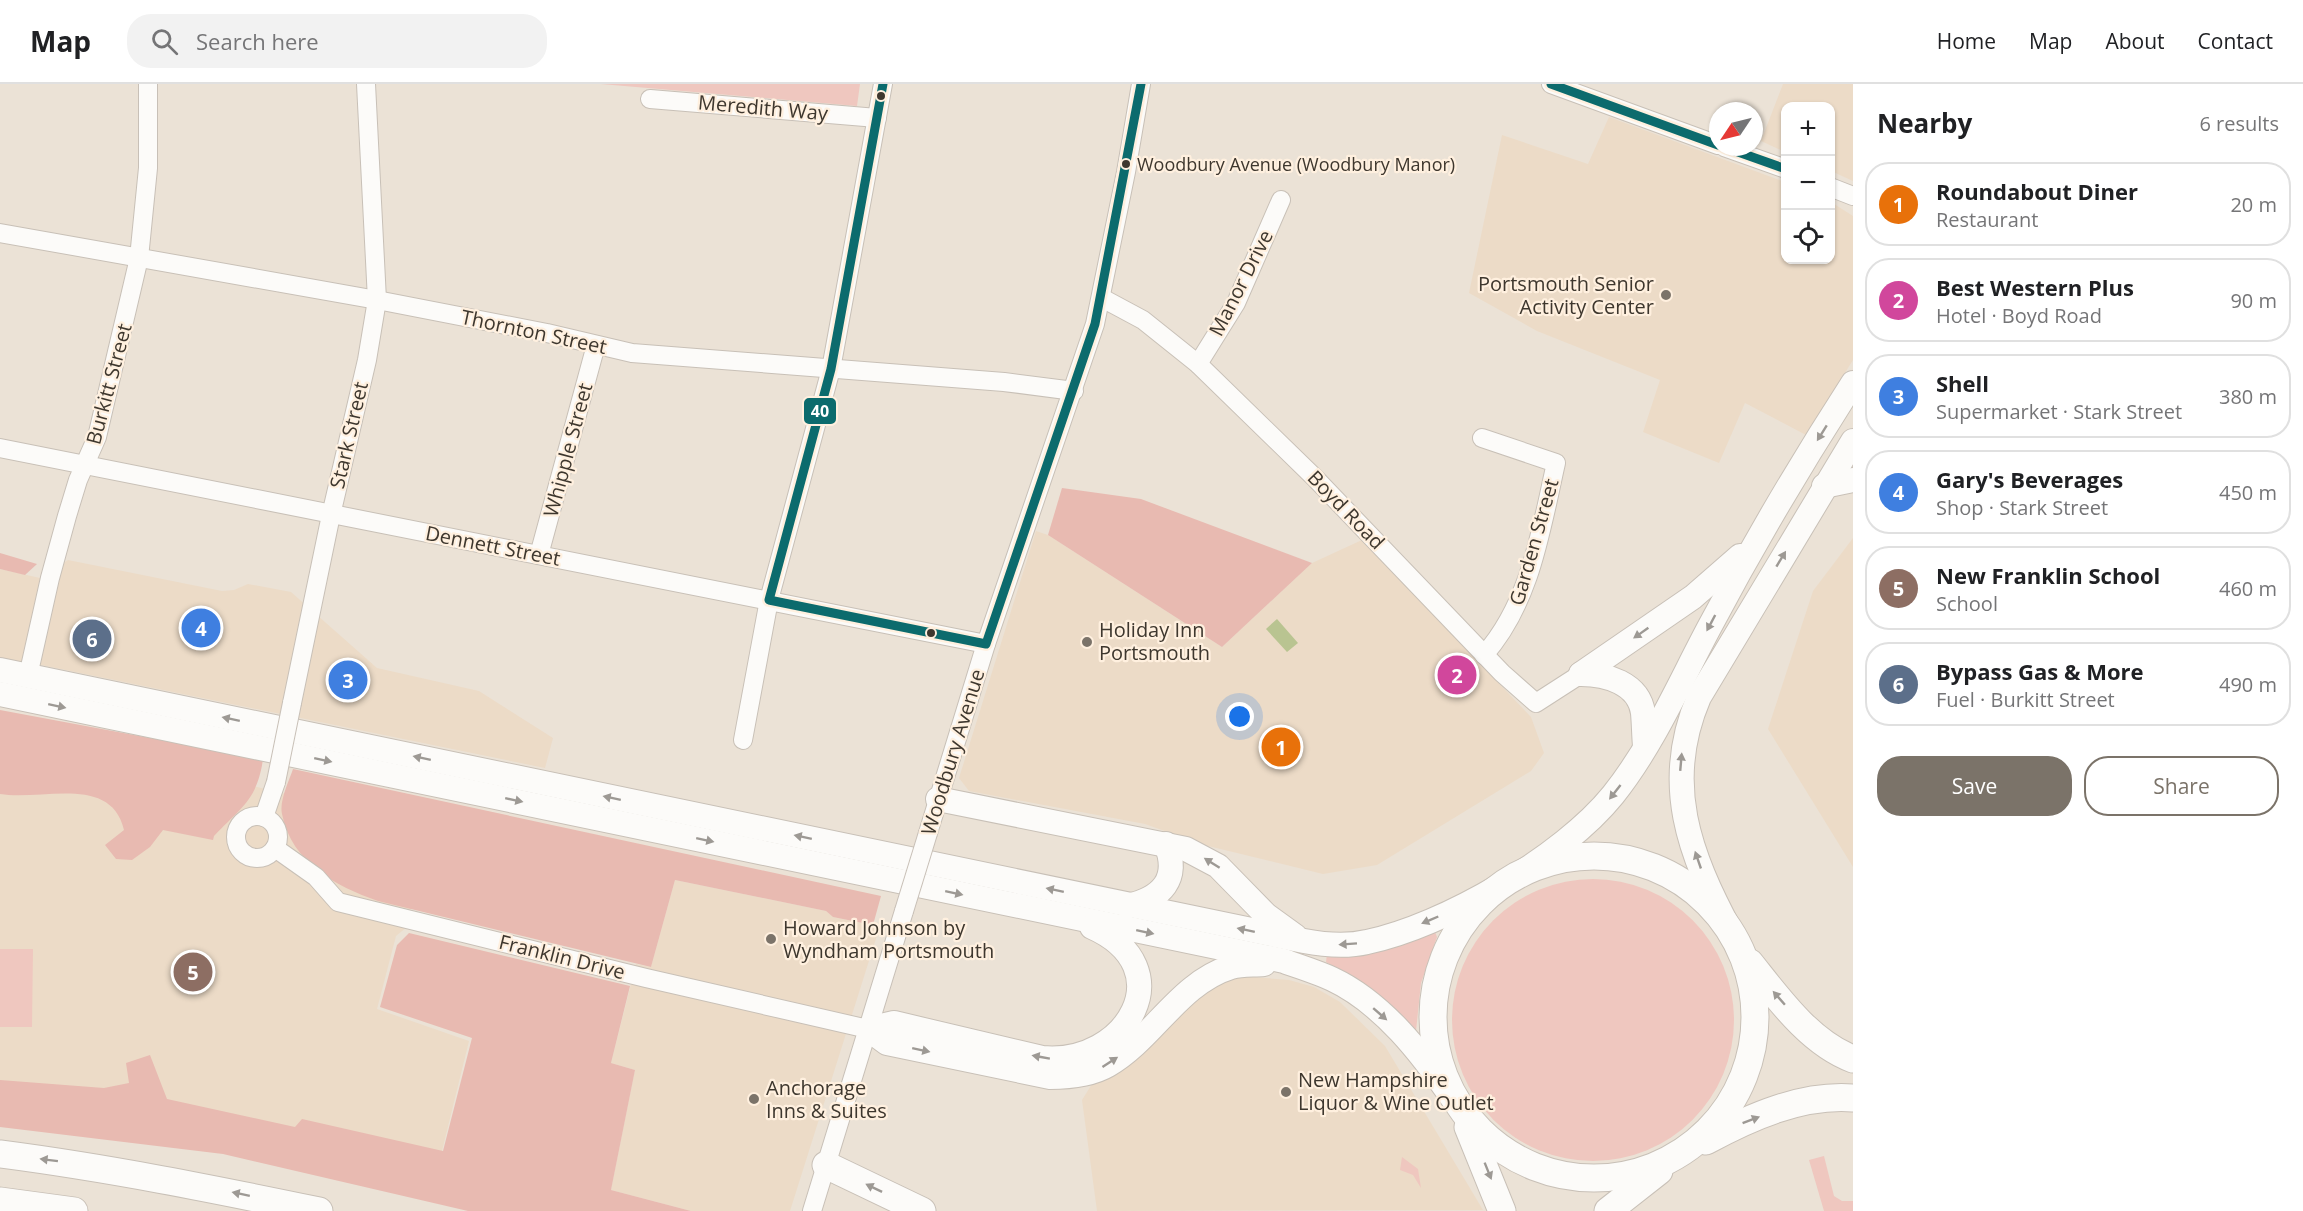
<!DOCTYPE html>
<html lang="en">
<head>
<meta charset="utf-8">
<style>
  :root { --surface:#fff; --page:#f2f2f2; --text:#202124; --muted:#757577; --line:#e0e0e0; --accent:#7b7369 }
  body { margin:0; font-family:"Open Sans",sans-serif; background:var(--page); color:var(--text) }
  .controls { position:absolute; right:18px; top:18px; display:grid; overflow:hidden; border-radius:12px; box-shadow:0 2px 4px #0004 }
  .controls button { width:54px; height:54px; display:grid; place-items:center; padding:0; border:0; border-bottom:2px solid var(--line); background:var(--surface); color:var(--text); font:30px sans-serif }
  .compass { position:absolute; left:1709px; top:18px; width:54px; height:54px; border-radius:50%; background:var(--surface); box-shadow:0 2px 4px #0004; rotate:235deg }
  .you { position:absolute; left:1240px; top:633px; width:21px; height:21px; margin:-15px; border:4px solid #fff; border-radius:50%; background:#1a73e8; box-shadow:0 0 0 9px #1a73e833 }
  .badge { display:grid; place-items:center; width:39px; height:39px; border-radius:50%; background:var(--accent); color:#fff; font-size:20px; font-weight:700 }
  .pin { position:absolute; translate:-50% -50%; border:3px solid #fff; box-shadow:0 2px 6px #0006 }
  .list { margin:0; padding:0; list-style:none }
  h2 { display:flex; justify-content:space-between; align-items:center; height:78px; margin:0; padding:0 24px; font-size:26px }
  h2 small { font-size:20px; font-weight:400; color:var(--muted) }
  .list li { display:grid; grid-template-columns:39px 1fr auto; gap:18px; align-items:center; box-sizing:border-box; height:84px; margin:0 12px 12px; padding:0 12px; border:2px solid var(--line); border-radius:24px }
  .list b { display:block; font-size:22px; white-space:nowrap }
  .list p { margin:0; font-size:20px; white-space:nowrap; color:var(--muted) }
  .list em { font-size:20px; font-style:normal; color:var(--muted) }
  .actions { display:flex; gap:12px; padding:18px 24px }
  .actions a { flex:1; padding:14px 0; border:2px solid var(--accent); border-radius:24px; text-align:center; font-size:21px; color:var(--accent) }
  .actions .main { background:var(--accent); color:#fff }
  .icon { flex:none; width:33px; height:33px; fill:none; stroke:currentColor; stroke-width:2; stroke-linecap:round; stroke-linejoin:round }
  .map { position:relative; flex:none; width:1853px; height:1127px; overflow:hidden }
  header { display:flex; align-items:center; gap:36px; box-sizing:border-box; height:84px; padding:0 30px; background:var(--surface); border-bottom:2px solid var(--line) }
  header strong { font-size:28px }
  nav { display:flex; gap:33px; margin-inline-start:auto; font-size:21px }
  .search { width:420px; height:54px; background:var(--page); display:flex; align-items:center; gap:15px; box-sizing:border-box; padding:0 21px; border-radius:24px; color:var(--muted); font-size:22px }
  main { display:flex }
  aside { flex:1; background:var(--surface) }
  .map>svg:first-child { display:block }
</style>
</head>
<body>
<header>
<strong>Map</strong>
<div class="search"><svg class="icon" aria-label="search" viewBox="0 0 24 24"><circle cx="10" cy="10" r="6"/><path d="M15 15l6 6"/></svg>Search here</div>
<nav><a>Home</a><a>Map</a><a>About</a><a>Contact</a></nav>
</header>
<main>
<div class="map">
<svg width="1853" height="1127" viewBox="0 0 1853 1127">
  <rect width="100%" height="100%" fill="#ebe2d6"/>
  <g fill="#ecdbc7">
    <polygon points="1783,0 1853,0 1853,97 1831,87 1830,22 1786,22 1785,68 1761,57"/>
    <polygon points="1609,33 1785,98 1786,176 1830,176 1831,118 1853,132 1853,276 1806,351 1745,319 1719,379 1643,348 1660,296 1537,247 1469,209 1502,51 1588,80"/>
    <polygon points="1036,447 1048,451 1222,563 1312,479 1362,456 1531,633 1544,669 1531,687 1377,781 1323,790 1204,761 1145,740 969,707 959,694"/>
    <polygon points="1853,454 1853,783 1768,645 1813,507"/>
    <polygon points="68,476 222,507 234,506 248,500 291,508 377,584 479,607 553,654 545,684 41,581 18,582 0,578 0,485 40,494"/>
    <polygon points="0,641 431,745 407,843 396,852 377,925 469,957 440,1075 0,1013"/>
    <polygon points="675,796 826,827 833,833 880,842 790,1127 691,1127 611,1106 635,986 611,979 636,880 651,883"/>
    <polygon points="1228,891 1289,896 1314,903 1340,918 1385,962 1483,1126 1097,1127 1082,1016 1092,1000"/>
  </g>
  <g fill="#efc7bf">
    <polygon points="601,0 860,0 857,22"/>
    <circle cx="1593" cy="936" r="141"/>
    <polygon points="1435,848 1437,853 1421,899 1416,947 1374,907 1326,878 1327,870"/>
    <polygon points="0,865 33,865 32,943 0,943"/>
    <polygon points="1824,1072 1834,1112 1842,1117 1853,1117 1853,1127 1824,1127 1809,1076"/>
    <polygon points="1402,1073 1418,1085 1421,1104 1413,1091 1400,1086"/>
  </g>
  <g fill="#e8bab1">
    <polygon points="1062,404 1141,415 1312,479 1222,563 1048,451"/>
    <polygon points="0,469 37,480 25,491 0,485"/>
    <path d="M0 626 263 675C257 717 241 723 214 752L213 756 163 746 150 763 132 776 116 775 105 761 124 746C111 690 42 717 0 710Z"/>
    <path d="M293 685 881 812 873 841 833 833 826 827 675 796 651 883 378 817C335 802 292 779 282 730 279 717 289 697 293 685Z"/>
    <polygon points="409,849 630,902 611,979 635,986 611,1106 691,1127 468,1127 223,1070 0,1043 0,996 104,1004 129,999 126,979 150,971 167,1015 295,1043 302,1035 443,1067 472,954 380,923 397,861"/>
  </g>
  <polygon fill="#b9c491" points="1277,535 1298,559 1287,568 1266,545"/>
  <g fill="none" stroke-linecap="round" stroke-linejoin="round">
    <defs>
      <g id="minor">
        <polyline points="1551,0 1718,61"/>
        <polyline points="650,15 877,34"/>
        <polyline points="1724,63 1786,85"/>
        <polyline points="1830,103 1853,112"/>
        <polyline points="0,149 377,216 547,249 632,269 1004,298 1074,307"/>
        <polyline points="1102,214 1143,236 1198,280 1315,394 1502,589 1536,619 1581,590"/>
        <polyline points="1198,280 1236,219 1281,116"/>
        <path d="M1482 354 1556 379C1541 445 1531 518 1484 571"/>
        <polyline points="0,364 986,560"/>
        <polyline points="539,471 596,261"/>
        <polyline points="28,592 50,494 67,432 78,396 97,353 139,174 148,84 148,0"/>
        <polyline points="292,619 331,431 367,276 377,216 366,0"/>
        <polyline points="743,656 769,516 831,285 883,0"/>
        <circle cx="257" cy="753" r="21"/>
        <polyline points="264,733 276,698"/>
        <polyline points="928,749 986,560 1095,240 1126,88 1141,0"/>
        <polyline points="275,764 316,793 338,818 646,894 868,945"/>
        <polyline points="812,1127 904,827"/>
      </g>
      <g id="major">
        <polyline points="1824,402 1853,396"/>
        <path d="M0 586 1304 857C1325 861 1346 863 1367 858 1444 842 1563 773 1613 711 1653 661 1680 598 1710 542 1754 459 1802 378 1853 299"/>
        <polyline points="1581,590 1693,513 1740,472"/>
        <path d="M1581 590C1606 590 1639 599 1643 629 1644 640 1644 651 1645 662"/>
        <path d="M0 610 1284 877C1300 883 1317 888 1332 895 1383 919 1422 970 1453 1015"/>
        <polyline points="938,715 1186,765 1218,782 1266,831 1295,852"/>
        <path d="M1128 822C1162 814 1180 795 1166 760"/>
        <path d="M1731 848C1689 770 1662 699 1699 613L1853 357"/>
        <path d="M868 945 887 959 1050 993C1069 993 1091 991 1108 981 1153 955 1179 899 1231 883 1241 880 1253 881 1264 880"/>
        <path d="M868 945 894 939 1042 974C1127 982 1184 884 1092 843"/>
      </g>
      <g id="highway">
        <circle cx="1594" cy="933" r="161"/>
        <path d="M1750 879C1778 914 1810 959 1853 975"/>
        <polyline points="1468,1043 1502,1127"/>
        <path d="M1706 1057C1750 1033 1802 1010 1853 1014"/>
        <path d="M0 1070C108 1084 213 1105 319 1127"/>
        <polyline points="826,1081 922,1127"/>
        <polyline points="0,1117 74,1127"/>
        <polyline points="1608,1127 1659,1087"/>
      </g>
    </defs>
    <use href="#minor" stroke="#c8c0b7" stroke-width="20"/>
    <use href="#major" stroke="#c8c0b7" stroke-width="26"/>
    <use href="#highway" stroke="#c8c0b7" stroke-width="29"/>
    <use href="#minor" stroke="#fcfbf9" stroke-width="18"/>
    <use href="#major" stroke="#fcfbf9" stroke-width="24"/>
    <use href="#highway" stroke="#fcfbf9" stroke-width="27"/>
    <defs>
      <g id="minor-bridge">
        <polyline points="276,698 292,619"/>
        <polyline points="904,827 928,749"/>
      </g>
    </defs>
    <use href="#minor-bridge" stroke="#c8c0b7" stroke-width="20" stroke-linecap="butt"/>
    <use href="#minor-bridge" stroke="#fcfbf9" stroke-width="18"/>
    <defs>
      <g id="bus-1">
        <polyline points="883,0 831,285 769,516 986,560 1095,240 1141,0"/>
        <polyline points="1551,0 1718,61"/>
        <polyline points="1724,63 1786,85"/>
      </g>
    </defs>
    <use href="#bus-1" stroke="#fff0df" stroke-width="14"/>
    <use href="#bus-1" stroke="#0c6b6d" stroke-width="9"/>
  </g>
  <defs><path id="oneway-solid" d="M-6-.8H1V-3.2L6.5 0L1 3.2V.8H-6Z" transform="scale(1.5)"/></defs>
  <g fill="#9d9994">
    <use href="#oneway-solid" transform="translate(1822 349) rotate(122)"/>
    <use href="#oneway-solid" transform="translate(1781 475) rotate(-59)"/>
    <use href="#oneway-solid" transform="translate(1711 539) rotate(118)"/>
    <use href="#oneway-solid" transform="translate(1641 549) rotate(145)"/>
    <use href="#oneway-solid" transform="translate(57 622) rotate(12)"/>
    <use href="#oneway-solid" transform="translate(231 635) rotate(-168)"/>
    <use href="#oneway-solid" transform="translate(422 674) rotate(-168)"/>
    <use href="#oneway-solid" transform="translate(323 676) rotate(12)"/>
    <use href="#oneway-solid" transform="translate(1681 678) rotate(-85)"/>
    <use href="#oneway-solid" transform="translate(1615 708) rotate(128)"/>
    <use href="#oneway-solid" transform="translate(612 714) rotate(-168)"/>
    <use href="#oneway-solid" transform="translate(514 716) rotate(12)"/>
    <use href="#oneway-solid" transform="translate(803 753) rotate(-168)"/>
    <use href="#oneway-solid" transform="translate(705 756) rotate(12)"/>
    <use href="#oneway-solid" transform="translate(1698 776) rotate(-109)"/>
    <use href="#oneway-solid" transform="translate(1212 779) rotate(-148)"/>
    <use href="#oneway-solid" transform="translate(1055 806) rotate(-168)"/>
    <use href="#oneway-solid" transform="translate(954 809) rotate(12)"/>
    <use href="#oneway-solid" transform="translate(1430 836) rotate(157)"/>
    <use href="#oneway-solid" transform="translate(1246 846) rotate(-168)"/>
    <use href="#oneway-solid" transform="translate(1145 848) rotate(12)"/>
    <use href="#oneway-solid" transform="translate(1348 860) rotate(176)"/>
    <use href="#oneway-solid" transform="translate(1779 914) rotate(-131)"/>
    <use href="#oneway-solid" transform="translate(1380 930) rotate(41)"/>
    <use href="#oneway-solid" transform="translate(921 966) rotate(12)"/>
    <use href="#oneway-solid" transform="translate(1041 973) rotate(-170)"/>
    <use href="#oneway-solid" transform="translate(1110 978) rotate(-33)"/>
    <use href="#oneway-solid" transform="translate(1751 1036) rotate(-21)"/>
    <use href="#oneway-solid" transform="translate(49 1076) rotate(-173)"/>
    <use href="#oneway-solid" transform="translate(1488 1087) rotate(68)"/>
    <use href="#oneway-solid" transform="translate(874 1104) rotate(-154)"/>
    <use href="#oneway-solid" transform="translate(241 1110) rotate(-168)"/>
  </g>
  <g fill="#3e372e" stroke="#fff0df" stroke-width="2">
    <circle cx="881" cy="12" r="5"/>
    <circle cx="1126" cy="80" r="5"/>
    <circle cx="931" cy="549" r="5"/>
  </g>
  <g fill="#7b7369" stroke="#fff0df" stroke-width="2">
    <circle cx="1666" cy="211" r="6"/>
    <circle cx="1087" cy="558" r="6"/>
    <circle cx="771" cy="855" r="6"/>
    <circle cx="1286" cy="1008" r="6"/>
    <circle cx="754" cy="1015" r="6"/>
  </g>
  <g text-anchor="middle" stroke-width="4.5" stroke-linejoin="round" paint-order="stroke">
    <g font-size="18" fill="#3e372e" stroke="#fff0df" text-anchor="start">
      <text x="1137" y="87">Woodbury Avenue (Woodbury Manor)</text>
    </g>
    <g font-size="20" fill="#3e372e" stroke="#fff0df">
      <text transform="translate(763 24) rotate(5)" y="7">Meredith Way</text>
      <text transform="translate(1241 199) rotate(-63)" y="7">Manor Drive</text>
      <text transform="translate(534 248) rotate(12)" y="7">Thornton Street</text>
      <text transform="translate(109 300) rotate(-75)" y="7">Burkitt Street</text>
      <text transform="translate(349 351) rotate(-77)" y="7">Stark Street</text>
      <text transform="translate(568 366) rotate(-75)" y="7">Whipple Street</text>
      <text transform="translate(1346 426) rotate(46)" y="7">Boyd Road</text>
      <text transform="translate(1534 458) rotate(-74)" y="7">Garden Street</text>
      <text transform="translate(493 462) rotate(11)" y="7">Dennett Street</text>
      <text transform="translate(953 668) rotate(-73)" y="7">Woodbury Avenue</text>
      <text transform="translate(562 873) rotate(14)" y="7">Franklin Drive</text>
    </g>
    <g font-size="20" fill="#3e372e" stroke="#fff0df" text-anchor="start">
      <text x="1654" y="207" text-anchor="end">Portsmouth Senior<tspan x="1654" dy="23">Activity Center</tspan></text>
      <text x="1099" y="553">Holiday Inn<tspan x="1099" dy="23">Portsmouth</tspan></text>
      <text x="783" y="851">Howard Johnson by<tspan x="783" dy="23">Wyndham Portsmouth</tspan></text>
      <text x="1298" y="1003">New Hampshire<tspan x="1298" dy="23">Liquor &amp; Wine Outlet</tspan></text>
      <text x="766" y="1011">Anchorage<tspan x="766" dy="23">Inns &amp; Suites</tspan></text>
    </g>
  </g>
  <rect stroke="#fff0df" stroke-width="2" x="803" y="313" width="34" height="28" rx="6" fill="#0c6b6d"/>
  <g font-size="16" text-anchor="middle" font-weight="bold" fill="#fff">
    <text x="820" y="333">40</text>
  </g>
</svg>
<div class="controls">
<button>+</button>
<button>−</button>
<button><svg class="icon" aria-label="locate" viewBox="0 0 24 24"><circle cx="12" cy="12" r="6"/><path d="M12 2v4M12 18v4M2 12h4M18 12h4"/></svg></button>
</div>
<svg class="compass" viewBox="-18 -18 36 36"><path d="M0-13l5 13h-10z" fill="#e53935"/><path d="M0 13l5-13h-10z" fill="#757577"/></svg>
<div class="you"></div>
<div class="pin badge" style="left:1281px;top:663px;background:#e8710a">1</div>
<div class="pin badge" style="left:1457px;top:591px;background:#d1479c">2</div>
<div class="pin badge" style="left:348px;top:596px;background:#3f7fe0">3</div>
<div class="pin badge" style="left:201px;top:544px;background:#3f7fe0">4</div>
<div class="pin badge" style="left:193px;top:888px;background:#8d6e63">5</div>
<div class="pin badge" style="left:92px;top:555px;background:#5c6f8a">6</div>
</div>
<aside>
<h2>Nearby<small>6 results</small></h2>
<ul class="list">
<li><span class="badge" style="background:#e8710a">1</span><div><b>Roundabout Diner</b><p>Restaurant</p></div><em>20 m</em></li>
<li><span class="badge" style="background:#d1479c">2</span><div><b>Best Western Plus</b><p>Hotel · Boyd Road</p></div><em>90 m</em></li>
<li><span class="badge" style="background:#3f7fe0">3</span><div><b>Shell</b><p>Supermarket · Stark Street</p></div><em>380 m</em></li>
<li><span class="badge" style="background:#3f7fe0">4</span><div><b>Gary's Beverages</b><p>Shop · Stark Street</p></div><em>450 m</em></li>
<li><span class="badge" style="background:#8d6e63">5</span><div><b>New Franklin School</b><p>School</p></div><em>460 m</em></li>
<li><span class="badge" style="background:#5c6f8a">6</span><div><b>Bypass Gas &amp; More</b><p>Fuel · Burkitt Street</p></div><em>490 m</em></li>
</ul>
<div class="actions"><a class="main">Save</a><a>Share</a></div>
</aside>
</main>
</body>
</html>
